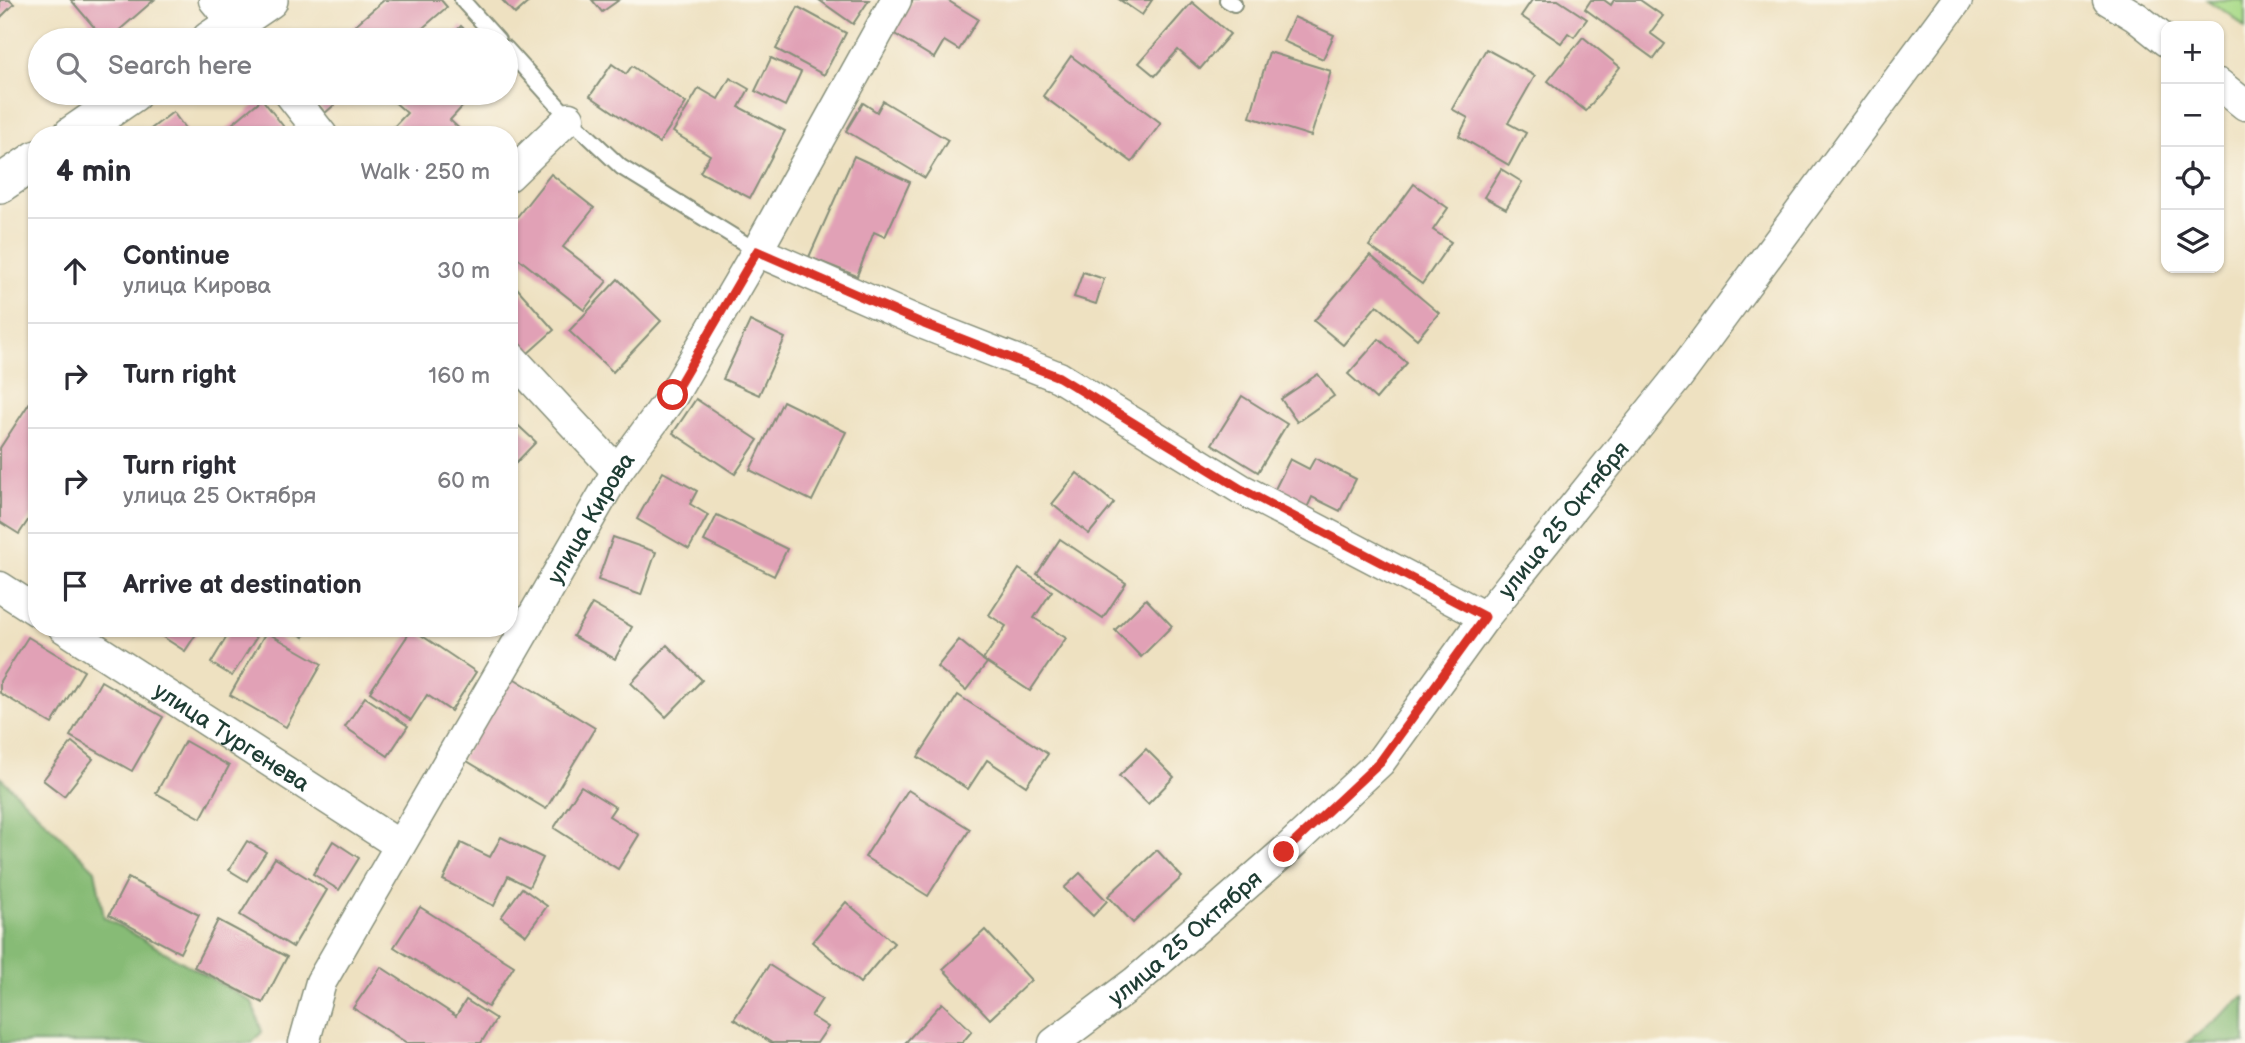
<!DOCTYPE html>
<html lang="en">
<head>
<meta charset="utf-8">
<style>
  :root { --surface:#fff; --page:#f7f7f7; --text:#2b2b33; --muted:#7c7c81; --line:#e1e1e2 }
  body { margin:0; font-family:"Balsamiq Sans",sans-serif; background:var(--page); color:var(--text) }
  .controls { position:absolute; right:21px; top:21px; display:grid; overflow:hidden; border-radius:14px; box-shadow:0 2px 5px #0004 }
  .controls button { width:63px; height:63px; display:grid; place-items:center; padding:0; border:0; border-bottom:2px solid var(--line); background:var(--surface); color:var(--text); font:35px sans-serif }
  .stop { position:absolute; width:21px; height:21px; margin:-16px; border:5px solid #d93025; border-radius:50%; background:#fff }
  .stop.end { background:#d93025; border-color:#fff; box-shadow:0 2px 7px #0008 }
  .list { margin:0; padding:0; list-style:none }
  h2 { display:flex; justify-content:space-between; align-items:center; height:91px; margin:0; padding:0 28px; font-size:30px }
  h2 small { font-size:23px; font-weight:400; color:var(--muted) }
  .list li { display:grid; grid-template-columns:46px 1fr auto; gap:21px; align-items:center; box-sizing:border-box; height:105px; padding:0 28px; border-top:2px solid var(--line) }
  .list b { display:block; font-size:26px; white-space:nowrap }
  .list p { margin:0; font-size:23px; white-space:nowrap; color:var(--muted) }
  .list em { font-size:23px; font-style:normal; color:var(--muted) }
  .icon { flex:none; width:38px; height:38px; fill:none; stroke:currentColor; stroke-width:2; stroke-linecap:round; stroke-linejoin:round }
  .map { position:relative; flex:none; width:2245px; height:1043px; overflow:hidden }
  .search { position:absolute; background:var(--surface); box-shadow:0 2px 5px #0004; left:28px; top:28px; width:490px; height:77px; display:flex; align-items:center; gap:18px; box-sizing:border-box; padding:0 24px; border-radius:38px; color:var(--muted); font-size:26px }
  .panel { position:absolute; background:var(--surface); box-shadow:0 2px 5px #0004; left:28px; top:126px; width:490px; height:511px; border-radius:28px }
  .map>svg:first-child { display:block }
</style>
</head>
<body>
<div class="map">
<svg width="2245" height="1043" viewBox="0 0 2245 1043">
  <rect width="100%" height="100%" fill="#fbf7ec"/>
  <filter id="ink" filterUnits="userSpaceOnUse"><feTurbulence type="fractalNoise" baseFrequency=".0143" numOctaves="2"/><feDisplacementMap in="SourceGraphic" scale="14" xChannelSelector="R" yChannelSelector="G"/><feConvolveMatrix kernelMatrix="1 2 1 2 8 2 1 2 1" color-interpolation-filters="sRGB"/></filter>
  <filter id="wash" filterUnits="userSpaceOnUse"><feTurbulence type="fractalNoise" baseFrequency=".00686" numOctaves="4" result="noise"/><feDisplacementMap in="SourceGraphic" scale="28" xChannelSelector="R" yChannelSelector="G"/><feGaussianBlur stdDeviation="1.57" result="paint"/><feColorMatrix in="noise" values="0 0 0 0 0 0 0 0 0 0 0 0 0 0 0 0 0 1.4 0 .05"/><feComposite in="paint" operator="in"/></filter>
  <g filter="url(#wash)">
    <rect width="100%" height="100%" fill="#eee1c1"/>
    <polygon fill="#aadb8a" stroke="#648c5f" stroke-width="2" points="2207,0 2245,0 2245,28 2232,16"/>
    <g fill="#87bb76" stroke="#537c55" stroke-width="2">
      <polygon points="0,777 95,870 104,917 252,1002 262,1032 252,1043 0,1043"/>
      <polygon points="2245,996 2245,1043 2187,1043"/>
    </g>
    <g id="blocks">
      <g fill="#e1a1b6">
        <polygon points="0,0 9,0 14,4 0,18"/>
        <polygon points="71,0 154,0 108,40 105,40"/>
        <polygon points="384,0 441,0 447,7 409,40 338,40"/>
        <polygon points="502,0 531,0 515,14"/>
        <polygon points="592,0 619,0 602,12"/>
        <polygon points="819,0 869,0 853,24"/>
        <polygon points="913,0 947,0 978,19 959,50 944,41 934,58 893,33"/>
        <polygon points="1120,0 1152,0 1142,15"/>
        <polygon points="1532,0 1558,0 1587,19 1574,37 1568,33 1561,43 1521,16"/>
        <polygon points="1591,0 1604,0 1611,5 1614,0 1640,0 1663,16 1650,33 1665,44 1654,59 1585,9"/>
        <polygon points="1192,2 1230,34 1200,69 1178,50 1155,76 1139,63"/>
        <polygon points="798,7 846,33 824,75 776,49"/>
        <polygon points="1294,17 1334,35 1323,59 1283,41"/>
        <polygon points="461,26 476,40 448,40"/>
        <polygon points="1583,37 1620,67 1586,111 1548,81"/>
        <polygon points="1486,49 1535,76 1508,123 1526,133 1509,165 1459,136 1468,118 1452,109"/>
        <polygon points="1269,52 1331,71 1311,136 1250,117"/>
        <polygon points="1071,56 1161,123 1132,162 1043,96"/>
        <polygon points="771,58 801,72 785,106 755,91"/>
        <polygon points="612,64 626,74 632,66 686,103 659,143 590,96"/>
        <polygon points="730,78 749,89 739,107 785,131 750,198 700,172 710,155 673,132 699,88 718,99"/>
        <polygon points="308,93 348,93 325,113"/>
        <polygon points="399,93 475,93 450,120 466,135 386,135 407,113 392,100"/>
        <polygon points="262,99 287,131 282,135 219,135"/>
        <polygon points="883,101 948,140 925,178 846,131 863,103 877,112"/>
        <polygon points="173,112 190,135 143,135"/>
        <polygon points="854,156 910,182 885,237 874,232 857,276 809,257"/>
        <polygon points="1501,169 1522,182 1506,209 1484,197"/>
        <polygon points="551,174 594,208 563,247 607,281 584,310 509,251 509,227"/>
        <polygon points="1414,184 1448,208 1433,230 1451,242 1422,284 1369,246"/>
        <polygon points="1370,255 1439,313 1417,339 1377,305 1343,345 1314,321"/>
        <polygon points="1083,272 1104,279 1096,304 1074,297"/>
        <polygon points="509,279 554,330 527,354 509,334"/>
        <polygon points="618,279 661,321 613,372 569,331"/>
        <polygon points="750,321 785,338 759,395 723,379"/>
        <polygon points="1379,339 1407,363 1376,399 1348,374"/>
        <polygon points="1318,374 1334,396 1297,422 1281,399"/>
        <polygon points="1242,396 1287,424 1258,472 1212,444"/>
        <polygon points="696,399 758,440 735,474 673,433"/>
        <polygon points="783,401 846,432 812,501 750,470"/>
        <polygon points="30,402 37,406 37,507 19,534 0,522 0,448"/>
        <polygon points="509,417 536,442 509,470"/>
        <polygon points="1315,458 1356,479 1340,511 1312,497 1307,508 1274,491 1290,459 1309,469"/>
        <polygon points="663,472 697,491 690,504 708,515 689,549 637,519"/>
        <polygon points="1077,473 1114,503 1089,534 1052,504"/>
        <polygon points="717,515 787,549 774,576 704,541"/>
        <polygon points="613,537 656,552 641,595 598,580"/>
        <polygon points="1060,539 1126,583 1103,618 1037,574"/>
        <polygon points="1019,569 1052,591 1034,618 1066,638 1030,691 983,660 1006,626 989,615"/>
        <polygon points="1146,599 1172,626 1141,657 1115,630"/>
        <polygon points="592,604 632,627 615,659 573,636"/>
        <polygon points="149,628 200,628 185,651"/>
        <polygon points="232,628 240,628 256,638 232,676 211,663"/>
        <polygon points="288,628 308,628 304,637"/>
        <polygon points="412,629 476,672 451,711 427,695 411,720 370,692"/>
        <polygon points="266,632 322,664 286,727 230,695"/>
        <polygon points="28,637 84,671 52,724 0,693 0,681"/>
        <polygon points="959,640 987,663 966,690 937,667"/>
        <polygon points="667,645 702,680 666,717 631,683"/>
        <polygon points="510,676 595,728 546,809 462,758"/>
        <polygon points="101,681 163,717 132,771 70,736"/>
        <polygon points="958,695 1048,754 1026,786 987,760 968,789 918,757"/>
        <polygon points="365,697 408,726 388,756 345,727"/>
        <polygon points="185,741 229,766 201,818 156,793"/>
        <polygon points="72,742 93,759 64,796 43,780"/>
        <polygon points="1146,749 1174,777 1148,804 1119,776"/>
        <polygon points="581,786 615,807 609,816 639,835 618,869 554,828"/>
        <polygon points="908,790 970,829 928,896 865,857"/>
        <polygon points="501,837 543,858 529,887 508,876 494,906 443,880 461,843 490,857"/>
        <polygon points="247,841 266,852 247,881 229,870"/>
        <polygon points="333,841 359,858 339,890 313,874"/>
        <polygon points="1157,850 1182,877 1133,923 1108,896"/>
        <polygon points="275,858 327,890 293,947 240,915"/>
        <polygon points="1080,873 1107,901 1093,916 1064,888"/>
        <polygon points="128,878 199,915 180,953 109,915"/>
        <polygon points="522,888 547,906 526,935 501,917"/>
        <polygon points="846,902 894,943 860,983 812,942"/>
        <polygon points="420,907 514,966 488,1007 394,947"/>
        <polygon points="218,920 287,957 263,1003 194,967"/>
        <polygon points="985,930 1031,980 990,1019 943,969"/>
        <polygon points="769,965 822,999 811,1016 828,1027 817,1043 772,1043 734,1019"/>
        <polygon points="381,967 456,1016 466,1000 496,1019 481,1043 407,1043 353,1008"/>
        <polygon points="942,1003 972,1031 962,1043 905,1043"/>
      </g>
    </g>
  </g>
  <g filter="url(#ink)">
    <use href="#blocks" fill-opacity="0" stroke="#868f7a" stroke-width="2"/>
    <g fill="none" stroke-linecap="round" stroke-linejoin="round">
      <defs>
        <g id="service">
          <polyline points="462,0 498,40"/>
          <polyline points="1227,0 1234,4"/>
          <polyline points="506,48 569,118 621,167 757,251"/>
        </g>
        <g id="minor">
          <polyline points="214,0 247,40"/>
          <polyline points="2108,0 2136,17 2166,41"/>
          <polyline points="2219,84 2245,105"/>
          <polyline points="289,93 322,135"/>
          <polyline points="509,176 569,118"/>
          <polyline points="757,251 924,324 1059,377 1241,489 1485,617"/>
          <polyline points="509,355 617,471"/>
          <polyline points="0,587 37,611"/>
          <path id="s1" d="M64 628 399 845"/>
          <path id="s2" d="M304 1043 321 982 617 471 673 395 757 251 896 0"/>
          <path id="s3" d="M1054 1043 1135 982 1284 852 1380 762 1485 617 1677 378 1957 0"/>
        </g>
        <g id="tertiary">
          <polyline points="210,40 269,0"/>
          <polyline points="72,135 133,93"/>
          <polyline points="0,184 37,159"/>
        </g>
      </defs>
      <use href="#service" stroke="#868f7a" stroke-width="18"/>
      <use href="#minor" stroke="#868f7a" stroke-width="33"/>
      <use href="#tertiary" stroke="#868f7a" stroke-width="40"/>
      <use href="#service" stroke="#fff" stroke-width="14"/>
      <use href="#minor" stroke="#fff" stroke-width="30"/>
      <use href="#tertiary" stroke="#fff" stroke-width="37"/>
    </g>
  </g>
  <g fill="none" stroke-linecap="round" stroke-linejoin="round" filter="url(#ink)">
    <polyline stroke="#d93025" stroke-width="9" points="673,395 757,251 924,324 1059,377 1241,489 1485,617 1380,762 1284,852"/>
  </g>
  <g text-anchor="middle" stroke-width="6" stroke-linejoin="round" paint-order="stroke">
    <g font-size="23" fill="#1f3d34" stroke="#fbf7ec">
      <text dy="8" stroke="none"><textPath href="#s2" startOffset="600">улица Кирова</textPath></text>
      <text dy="8" stroke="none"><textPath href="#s3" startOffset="735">улица 25 Октября</textPath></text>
      <text dy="8" stroke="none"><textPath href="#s1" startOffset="200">улица Тургенева</textPath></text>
      <text dy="8" stroke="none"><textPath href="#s3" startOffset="168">улица 25 Октября</textPath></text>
    </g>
  </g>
</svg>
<div class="controls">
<button>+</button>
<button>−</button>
<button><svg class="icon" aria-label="locate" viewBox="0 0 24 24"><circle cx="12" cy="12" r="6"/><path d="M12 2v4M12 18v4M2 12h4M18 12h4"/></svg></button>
<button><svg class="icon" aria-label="layers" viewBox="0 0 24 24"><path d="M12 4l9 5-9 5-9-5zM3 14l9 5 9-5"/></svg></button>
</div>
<div class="stop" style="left:673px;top:395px"></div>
<div class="stop end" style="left:1284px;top:852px"></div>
<div class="search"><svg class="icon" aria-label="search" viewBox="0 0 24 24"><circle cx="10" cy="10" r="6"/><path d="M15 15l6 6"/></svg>Search here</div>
<section class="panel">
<h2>4 min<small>Walk · 250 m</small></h2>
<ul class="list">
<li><svg class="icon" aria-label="ahead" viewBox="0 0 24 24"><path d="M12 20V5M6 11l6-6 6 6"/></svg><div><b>Continue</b><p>улица Кирова</p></div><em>30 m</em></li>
<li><svg class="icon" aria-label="right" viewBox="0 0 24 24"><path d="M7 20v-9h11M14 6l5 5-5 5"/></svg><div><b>Turn right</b></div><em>160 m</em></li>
<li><svg class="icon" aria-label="right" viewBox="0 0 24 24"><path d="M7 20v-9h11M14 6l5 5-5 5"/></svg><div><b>Turn right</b><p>улица 25 Октября</p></div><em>60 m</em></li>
<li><svg class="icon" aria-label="arrive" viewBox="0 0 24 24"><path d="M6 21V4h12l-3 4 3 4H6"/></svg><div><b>Arrive at destination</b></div></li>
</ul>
</section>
</div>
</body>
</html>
